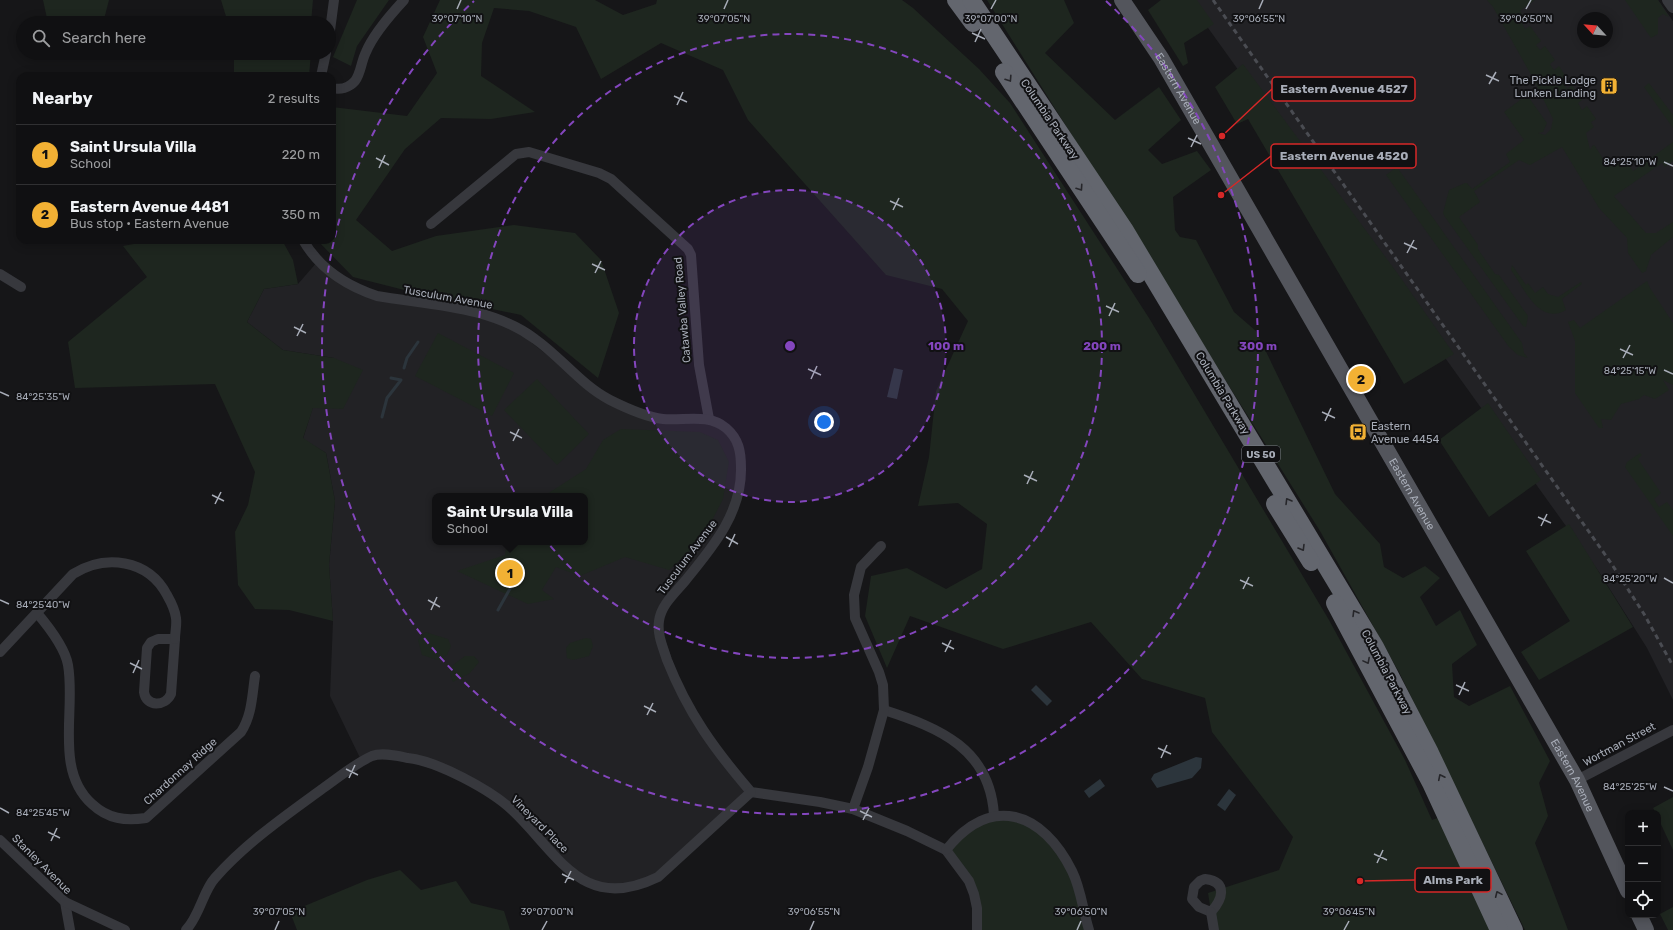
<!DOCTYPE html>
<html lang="en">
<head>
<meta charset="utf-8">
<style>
  :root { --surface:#101012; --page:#19191b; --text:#f1f3f6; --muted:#9c9d9f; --line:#303032; --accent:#f2b134 }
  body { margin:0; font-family:Rubik,sans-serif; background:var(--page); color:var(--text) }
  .controls { position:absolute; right:12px; bottom:12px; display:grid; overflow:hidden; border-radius:8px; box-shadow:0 2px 10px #0003 }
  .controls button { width:36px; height:36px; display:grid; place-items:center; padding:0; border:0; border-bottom:1px solid var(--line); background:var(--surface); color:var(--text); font:20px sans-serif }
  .compass { position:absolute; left:1577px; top:12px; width:36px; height:36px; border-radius:50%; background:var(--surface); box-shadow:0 2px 10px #0003; rotate:296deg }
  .you { position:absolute; left:824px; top:422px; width:14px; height:14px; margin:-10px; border:3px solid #fff; border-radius:50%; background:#1a73e8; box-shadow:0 0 0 6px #1a73e833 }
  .badge { display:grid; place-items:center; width:26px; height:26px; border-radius:50%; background:var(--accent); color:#111; font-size:13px; font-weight:700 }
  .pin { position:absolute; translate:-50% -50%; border:2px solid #fff; box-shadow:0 1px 4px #0006 }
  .popup { position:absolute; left:432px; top:493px; width:156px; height:52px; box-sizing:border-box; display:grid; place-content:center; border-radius:8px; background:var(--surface); filter:drop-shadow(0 1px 3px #0005); font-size:13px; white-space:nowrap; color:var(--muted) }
  .popup b { font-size:15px; color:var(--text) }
  .popup::after { content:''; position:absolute; left:50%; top:100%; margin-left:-8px; border:8px solid transparent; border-top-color:var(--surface) }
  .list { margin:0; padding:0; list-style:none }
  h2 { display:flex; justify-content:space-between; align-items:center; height:52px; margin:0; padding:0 16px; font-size:17px }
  h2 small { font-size:13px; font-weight:400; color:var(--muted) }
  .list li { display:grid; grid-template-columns:26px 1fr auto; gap:12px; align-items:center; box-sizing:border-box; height:60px; padding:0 16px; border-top:1px solid var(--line) }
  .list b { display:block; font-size:15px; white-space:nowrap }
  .list p { margin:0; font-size:13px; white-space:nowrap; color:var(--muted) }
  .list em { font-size:13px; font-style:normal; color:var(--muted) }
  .icon { flex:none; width:22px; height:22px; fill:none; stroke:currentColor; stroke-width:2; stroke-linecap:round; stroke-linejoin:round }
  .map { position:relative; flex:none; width:1673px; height:930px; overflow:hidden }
  .search { position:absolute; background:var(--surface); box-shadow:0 2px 10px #0003; left:16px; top:16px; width:320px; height:44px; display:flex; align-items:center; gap:10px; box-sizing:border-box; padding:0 14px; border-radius:22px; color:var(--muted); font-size:15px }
  .panel { position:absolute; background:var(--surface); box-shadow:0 2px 10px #0003; left:16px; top:72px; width:320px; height:172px; border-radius:12px }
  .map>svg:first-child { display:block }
</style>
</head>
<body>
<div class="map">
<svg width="1673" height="930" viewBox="0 0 1673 930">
  <rect width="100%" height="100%" fill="#161618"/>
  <g fill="#222225" fill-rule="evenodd">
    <path d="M1188 0H1658L1673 21V700L1647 648 1599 572ZM1583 18H1607V42H1583Z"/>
    <path d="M318 261 363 291 504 321 587 386 639 413 718 423 741 450 733 511 659 622 690 711 751 792 658 877 628 888 589 883 512 810 463 778 387 755 362 762 330 696 333 621 329 565 335 501 326 453 303 439 313 407 334 358 283 350 247 322 264 289 298 284ZM435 496H585V542H435Z"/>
  </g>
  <g fill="#1e261f">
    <polygon points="43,0 109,0 103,23 48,23"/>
    <polygon points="221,0 313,0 311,23 228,23"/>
    <polygon points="357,0 389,0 357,46 351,66 333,57"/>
    <polygon points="440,0 595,0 623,15 656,4 657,0 902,0 913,8 979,69 1010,103 1149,318 1329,620 1405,760 1432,820 1446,815 1499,930 1214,930 1208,893 1279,870 1293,837 1212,732 1205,698 1142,679 1091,622 1003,649 910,616 887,668 865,616 871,576 907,568 946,589 982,569 987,524 958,503 918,506 929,457 936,391 968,321 942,289 886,275 748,120 723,70 661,43 601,79 576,27 529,11 494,8 482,43 481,76 535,112 491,119 441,118 405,149 356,220 392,251 436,236 514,225 575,233 601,260 619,313 598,378 521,315 420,294 353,277 317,240 332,240 332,107 407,116 437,73 423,37"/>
    <polygon points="987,0 1064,0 1074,23 1045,53 1115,120 1159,87 1181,120 1148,150 1162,164 1197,151 1211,170 1173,197 1175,230 1180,237 1196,240 1234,312 1256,331 1335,494 1380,544 1384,567 1403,578 1425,566 1440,578 1420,597 1436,626 1460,610 1477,645 1452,664 1454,697 1469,706 1510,686 1550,761 1539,783 1548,816 1535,843 1568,930 1525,930 1400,674 1320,531"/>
    <polygon points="1161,0 1197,0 1214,24 1184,43 1188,63 1183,66 1148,10"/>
    <polygon points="1487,0 1535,0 1520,11 1526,20 1522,23 1525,29 1530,26 1541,41 1536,45 1540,50 1545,46 1555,60 1550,64 1554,70 1559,66 1568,80 1564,83 1567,89 1572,85 1582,100 1578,103 1582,110 1587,106 1596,119 1591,122 1594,127 1586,133 1590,150 1593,145 1595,146 1603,159 1612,165 1618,161 1620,164 1626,161 1633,171 1673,142 1673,161 1665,167 1662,163 1614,196 1646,233 1656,233 1673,222 1673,237 1651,255 1646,271 1642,273 1628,253 1627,238 1599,208 1562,147 1530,165 1519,160 1474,191 1480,202 1459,217 1478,245 1478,249 1495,274 1499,275 1528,316 1526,327 1523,326 1445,217 1443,213 1449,190 1465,183 1467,183 1472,189 1510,162 1506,154 1524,140 1504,112 1527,95 1547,123 1543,132 1538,133 1545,135 1551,129 1553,119 1534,80 1493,7"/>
    <polygon points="1625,0 1658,0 1669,17 1663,14 1658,18 1658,34 1651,38"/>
    <polygon points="234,53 311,53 309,76 234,76"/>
    <polygon points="1243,64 1398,274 1454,354 1404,384 1248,119 1237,124 1215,87"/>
    <polygon points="1649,83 1673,115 1673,128 1644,87"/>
    <polygon points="1397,167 1522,343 1524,353 1528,358 1518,355 1509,347 1386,175"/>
    <polygon points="156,240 282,240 293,260 298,284 264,289 247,322 283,350 334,358 363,370 343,409 313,408 303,438 326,453 335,501 329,565 333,621 289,610 255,609 238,585 235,532 248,505 255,472 215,384 75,388 68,342 147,277 123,246"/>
    <path d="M1512 265 1526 285 1528 283 1535 293 1543 287 1548 294 1558 297 1581 282 1582 284 1562 299 1566 310C1539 326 1524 288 1511 270Z"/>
    <polygon points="1647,281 1650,288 1673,323 1673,385 1663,380 1669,390 1655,399 1644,395 1639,399 1621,404 1611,420 1601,419 1603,428 1599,428 1575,393 1575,341 1568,322 1574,320 1580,328"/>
    <polygon points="438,333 514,373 492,416 415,376"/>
    <polygon points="537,379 589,434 557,465 504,410"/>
    <polygon points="1488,403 1541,480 1489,517 1439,440"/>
    <polygon points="621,429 700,432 718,440 729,462 723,499 702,540 669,570 625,557 580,576 556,567 542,590 554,599 528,604 457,571 505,555 507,542 585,542 585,496 544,496 586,469 603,440"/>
    <polygon points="1640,453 1642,455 1638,459 1661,493 1654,499 1659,507 1667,502 1673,510 1673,536 1625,467 1627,462"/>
    <polygon points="1569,524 1633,627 1539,680 1521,652 1570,621 1526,551"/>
    <polygon points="425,632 448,639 451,646 447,655 438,660 422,655 418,640"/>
    <polygon points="586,638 591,639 593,646 589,656 573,660 567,658 566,648 570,643"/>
    <polygon points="465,656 474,656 479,662 470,673 453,682 450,674 453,665"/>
    <polygon points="1673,797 1673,850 1658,818 1658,813 1656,813 1653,808"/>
    <polygon points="994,815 1041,830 1073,872 1089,930 977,930 977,908 950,854 953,842"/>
    <polygon points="400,870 421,890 456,881 471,903 504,911 510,930 297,930 290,912 367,880"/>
    <polygon points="1673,907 1673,930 1668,930 1660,914"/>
  </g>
  <g fill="#2c353c">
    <polygon points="894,368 903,370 897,399 887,397"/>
    <polygon points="1036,685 1052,701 1047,706 1031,690"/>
    <polygon points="1196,757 1202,758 1201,768 1192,778 1157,788 1151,779 1154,774"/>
    <polygon points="1100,779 1105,786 1089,798 1084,791"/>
    <polygon points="1229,789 1236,795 1225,811 1217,805"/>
  </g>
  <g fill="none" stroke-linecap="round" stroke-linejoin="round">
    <g stroke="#2c353c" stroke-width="3">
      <polyline points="404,368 407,358 418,342"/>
      <polyline points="382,417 387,398 401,380 391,378"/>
      <polyline points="498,610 516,578"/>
    </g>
    <g stroke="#37383d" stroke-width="10">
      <polyline points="329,38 334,0"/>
      <polyline points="321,76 326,53"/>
      <path d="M332 88C340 90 349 88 355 81 361 73 361 62 366 52 373 35 391 14 404 0"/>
      <polyline points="431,224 516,154 529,152 599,173 611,179 688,249 691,255 699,365 709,419"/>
      <path d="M303 240C319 268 347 286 377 296 430 305 491 306 535 339 562 358 581 385 610 400 626 408 645 417 663 419 684 421 708 413 726 428 739 439 741 452 741 468 742 513 712 548 685 581 675 593 661 605 659 621 657 635 663 647 667 660 688 713 714 749 751 792L820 802 853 809 907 831 946 850 969 881 974 894 977 908V930"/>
      <polyline points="0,274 21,287"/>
      <path d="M37 613C48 626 65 648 68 665 76 710 54 770 92 804 108 819 125 821 146 818L241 732C252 715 252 696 255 676"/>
      <path d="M158 639H175L171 694C165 707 146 707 144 692L147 648 151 642Z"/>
      <path d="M0 652 73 574C105 554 148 559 167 595 171 602 175 610 176 618 177 625 175 632 175 639"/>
      <path d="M884 710C940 728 990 749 994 815"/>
      <polyline points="1577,780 1673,730"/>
      <polyline points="853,809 868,767 884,710 883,685 879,672 855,618 854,595 861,567 881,546"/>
      <polyline points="0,840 65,902 70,930"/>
      <path d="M946 850C991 793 1043 812 1072 871 1081 889 1083 911 1089 930"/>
      <path d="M1205 879C1229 882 1222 900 1211 912L1199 907 1192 899 1194 887 1200 881Z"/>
      <polyline points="65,902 125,930"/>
      <polyline points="1211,912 1214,930"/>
      <path d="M186 930C200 915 203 891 215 878 246 843 285 816 322 789 338 778 354 764 372 756 382 752 398 756 408 758 437 761 491 790 512 810 559 854 582 914 658 877L751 792"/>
    </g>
    <polyline stroke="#37383d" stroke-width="12" points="1668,0 1673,7"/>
    <g stroke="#53555c" stroke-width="16">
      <path id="s1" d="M1122 0 1161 58 1577 780 1628 891"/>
      <polyline points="1639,915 1646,930"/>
    </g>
    <g stroke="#63666e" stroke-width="18">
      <polyline points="956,0 973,23"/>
      <polyline points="971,0 1124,229 1375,647 1430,753 1514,930"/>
      <polyline points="1004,72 1138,274"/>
      <polyline points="1275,504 1311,562"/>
      <polyline points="1335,603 1431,783 1499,930"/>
    </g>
    <polyline stroke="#4a4c52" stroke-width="3" stroke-dasharray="5 4" stroke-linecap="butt" points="1213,0 1611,563 1644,614 1673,666"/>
  </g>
  <defs><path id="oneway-chevron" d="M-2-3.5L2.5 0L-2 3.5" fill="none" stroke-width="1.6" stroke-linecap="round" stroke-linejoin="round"/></defs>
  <g stroke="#26262a">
    <use href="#oneway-chevron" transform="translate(1009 79) rotate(57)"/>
    <use href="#oneway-chevron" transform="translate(1080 188) rotate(56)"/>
    <use href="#oneway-chevron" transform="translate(1288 501) rotate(-121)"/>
    <use href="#oneway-chevron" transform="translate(1302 548) rotate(59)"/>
    <use href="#oneway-chevron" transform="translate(1355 613) rotate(-121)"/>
    <use href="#oneway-chevron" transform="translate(1367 661) rotate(62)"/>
    <use href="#oneway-chevron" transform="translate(1441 777) rotate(-116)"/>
    <use href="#oneway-chevron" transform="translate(1498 894) rotate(-114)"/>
  </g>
  <path fill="none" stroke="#a8adb8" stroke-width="1.5" d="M457 9 461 0M724 9 728 0M991 9 996 0M1259 9 1263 0M1526 9 1531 0M972 33 985 39M975 42 981 29M1486 75 1499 81M1489 84 1496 72M674 96 687 102M677 105 683 92M1188 138 1201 144M1191 147 1197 135M376 158 389 165M1664 162 1673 166M379 168 385 155M890 201 903 207M893 210 899 198M1404 243 1417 249M1407 253 1414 240M592 264 605 270M595 273 601 261M1106 306 1119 312M1109 316 1115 303M294 327 306 333M297 336 303 324M1620 349 1633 355M1623 358 1630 345M808 369 821 375M1664 370 1673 374M811 379 817 366M0 392 9 396M1322 412 1335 418M1325 421 1331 408M510 432 522 438M513 441 519 429M1024 475 1037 481M1027 484 1033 471M212 495 224 501M215 504 221 492M1538 517 1551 523M1541 526 1547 514M726 537 738 544M729 547 735 534M1664 578 1673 583M1240 580 1253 586M1243 589 1249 577M0 600 9 604M428 600 440 607M431 610 437 597M942 643 954 649M945 652 951 640M130 663 142 669M133 673 139 660M1456 685 1469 691M1459 695 1465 682M644 706 656 712M647 715 653 703M1158 748 1171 754M1161 758 1167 745M346 769 358 775M349 778 355 765M1664 787 1673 791M0 808 9 813M860 811 872 817M863 820 869 808M48 832 60 838M51 841 57 828M1374 854 1387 860M1377 863 1383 850M562 874 574 880M565 883 571 871M275 930 279 921M542 930 547 921M810 930 814 921M1077 930 1081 921M1344 930 1349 921"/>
  <circle cx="790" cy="346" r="156" fill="#8446be" fill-opacity=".12"/>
  <g fill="none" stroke="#8446be" stroke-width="2" stroke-dasharray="7 5">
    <circle cx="790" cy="346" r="156"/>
    <circle cx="790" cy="346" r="312"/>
    <path d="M1106 1A468 468 0 1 1 474 1"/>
  </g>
  <defs>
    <symbol id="building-square" viewBox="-11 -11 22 22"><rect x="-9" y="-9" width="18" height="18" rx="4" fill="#f2b134" stroke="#111113"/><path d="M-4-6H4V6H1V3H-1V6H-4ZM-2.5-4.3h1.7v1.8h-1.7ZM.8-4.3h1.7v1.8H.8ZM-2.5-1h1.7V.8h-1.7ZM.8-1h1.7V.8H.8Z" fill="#111"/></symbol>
    <symbol id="bus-square" viewBox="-11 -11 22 22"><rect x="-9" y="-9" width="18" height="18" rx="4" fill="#f2b134" stroke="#111113"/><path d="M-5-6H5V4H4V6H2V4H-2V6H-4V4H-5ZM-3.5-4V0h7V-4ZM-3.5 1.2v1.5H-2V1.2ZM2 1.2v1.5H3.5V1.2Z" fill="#111"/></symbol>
  </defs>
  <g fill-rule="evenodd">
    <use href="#building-square" x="1599" y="76" width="20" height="20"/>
    <use href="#bus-square" x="1348" y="422" width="20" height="20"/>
  </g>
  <g text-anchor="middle" stroke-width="4" stroke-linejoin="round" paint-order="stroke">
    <rect fill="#111113" stroke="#7b7e86" stroke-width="1" x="1242" y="446" width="38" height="16" rx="3"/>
    <g font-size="10" font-weight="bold" fill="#a8adb8">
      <text x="1261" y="458">US 50</text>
    </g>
    <g font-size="11" fill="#a8adb8" stroke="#111113" text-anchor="end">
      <text x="1596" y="84">The Pickle Lodge<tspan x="1596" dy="13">Lunken Landing</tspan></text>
      <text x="1371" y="430" text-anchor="start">Eastern<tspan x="1371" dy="13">Avenue 4454</tspan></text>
    </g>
    <g font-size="11" fill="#a8adb8" stroke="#111113">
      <text dy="4" stroke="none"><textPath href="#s1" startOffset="105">Eastern Avenue</textPath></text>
      <text transform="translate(1050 119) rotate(56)" y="4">Columbia Parkway</text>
      <text transform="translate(448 297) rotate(10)" y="4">Tusculum Avenue</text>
      <text transform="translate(682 310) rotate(-95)" y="4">Catawba Valley Road</text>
      <text transform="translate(1223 393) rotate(59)" y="4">Columbia Parkway</text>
      <text dy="4" stroke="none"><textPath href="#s1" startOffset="573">Eastern Avenue</textPath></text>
      <text transform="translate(687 557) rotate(-53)" y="4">Tusculum Avenue</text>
      <text transform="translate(1387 672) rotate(62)" y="4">Columbia Parkway</text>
      <text transform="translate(1619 744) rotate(-28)" y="4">Wortman Street</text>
      <text transform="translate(180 771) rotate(-42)" y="4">Chardonnay Ridge</text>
      <text dy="4" stroke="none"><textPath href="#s1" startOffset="897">Eastern Avenue</textPath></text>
      <text transform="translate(540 824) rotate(45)" y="4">Vineyard Place</text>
      <text transform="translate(42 864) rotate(45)" y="4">Stanley Avenue</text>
    </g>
  </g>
  <g font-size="10" text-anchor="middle" fill="#a8adb8" stroke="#111113" stroke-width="4" stroke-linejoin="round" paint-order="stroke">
    <text x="457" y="22">39°07'10"N</text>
    <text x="724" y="22">39°07'05"N</text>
    <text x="991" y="22">39°07'00"N</text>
    <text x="1526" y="22">39°06'50"N</text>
    <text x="1259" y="22">39°06'55"N</text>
    <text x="1630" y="165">84°25'10"W</text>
    <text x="1630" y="374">84°25'15"W</text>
    <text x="43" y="400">84°25'35"W</text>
    <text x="1630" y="582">84°25'20"W</text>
    <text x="43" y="608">84°25'40"W</text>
    <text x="1630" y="790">84°25'25"W</text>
    <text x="43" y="816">84°25'45"W</text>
    <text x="279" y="915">39°07'05"N</text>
    <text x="547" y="915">39°07'00"N</text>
    <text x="814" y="915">39°06'55"N</text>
    <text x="1081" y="915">39°06'50"N</text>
    <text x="1349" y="915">39°06'45"N</text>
  </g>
  <circle cx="790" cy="346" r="6" fill="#8446be" stroke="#111113" stroke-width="2"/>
  <g font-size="12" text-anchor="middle" font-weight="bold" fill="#8446be" stroke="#111113" stroke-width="4" stroke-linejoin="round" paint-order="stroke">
    <text x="946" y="350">100 m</text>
    <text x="1102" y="350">200 m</text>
    <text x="1258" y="350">300 m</text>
  </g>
  <path fill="none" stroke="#d62828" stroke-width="1.5" d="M1222 136L1272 89M1221 195L1271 156M1360 881L1415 880"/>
  <g fill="#d62828" stroke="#111113" stroke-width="1.5">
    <circle cx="1222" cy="136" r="4"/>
    <circle cx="1221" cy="195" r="4"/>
    <circle cx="1360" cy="881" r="4"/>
  </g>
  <g fill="#111113" stroke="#d62828" stroke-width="1.5">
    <rect x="1272" y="77" width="143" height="24" rx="4"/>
    <rect x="1271" y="144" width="145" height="24" rx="4"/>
    <rect x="1415" y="868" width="76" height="24" rx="4"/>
  </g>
  <g font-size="12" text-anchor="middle" font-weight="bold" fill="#a8adb8">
    <text x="1344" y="93">Eastern Avenue 4527</text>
    <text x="1344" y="160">Eastern Avenue 4520</text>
    <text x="1453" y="884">Alms Park</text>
  </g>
</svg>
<div class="controls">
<button>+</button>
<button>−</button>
<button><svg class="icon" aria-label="locate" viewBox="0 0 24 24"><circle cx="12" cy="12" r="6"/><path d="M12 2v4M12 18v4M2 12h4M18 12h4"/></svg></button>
</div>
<svg class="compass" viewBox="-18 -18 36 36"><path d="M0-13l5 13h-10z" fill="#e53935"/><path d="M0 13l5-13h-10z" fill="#9c9d9f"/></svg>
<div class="you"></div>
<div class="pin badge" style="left:510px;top:573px">1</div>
<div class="popup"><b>Saint Ursula Villa</b>School</div>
<div class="pin badge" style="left:1361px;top:379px">2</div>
<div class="search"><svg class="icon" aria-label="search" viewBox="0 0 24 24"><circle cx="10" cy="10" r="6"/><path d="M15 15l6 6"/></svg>Search here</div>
<section class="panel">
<h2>Nearby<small>2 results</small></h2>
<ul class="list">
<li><span class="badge">1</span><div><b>Saint Ursula Villa</b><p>School</p></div><em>220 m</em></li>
<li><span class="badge">2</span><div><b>Eastern Avenue 4481</b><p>Bus stop · Eastern Avenue</p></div><em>350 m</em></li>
</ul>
</section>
</div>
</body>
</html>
